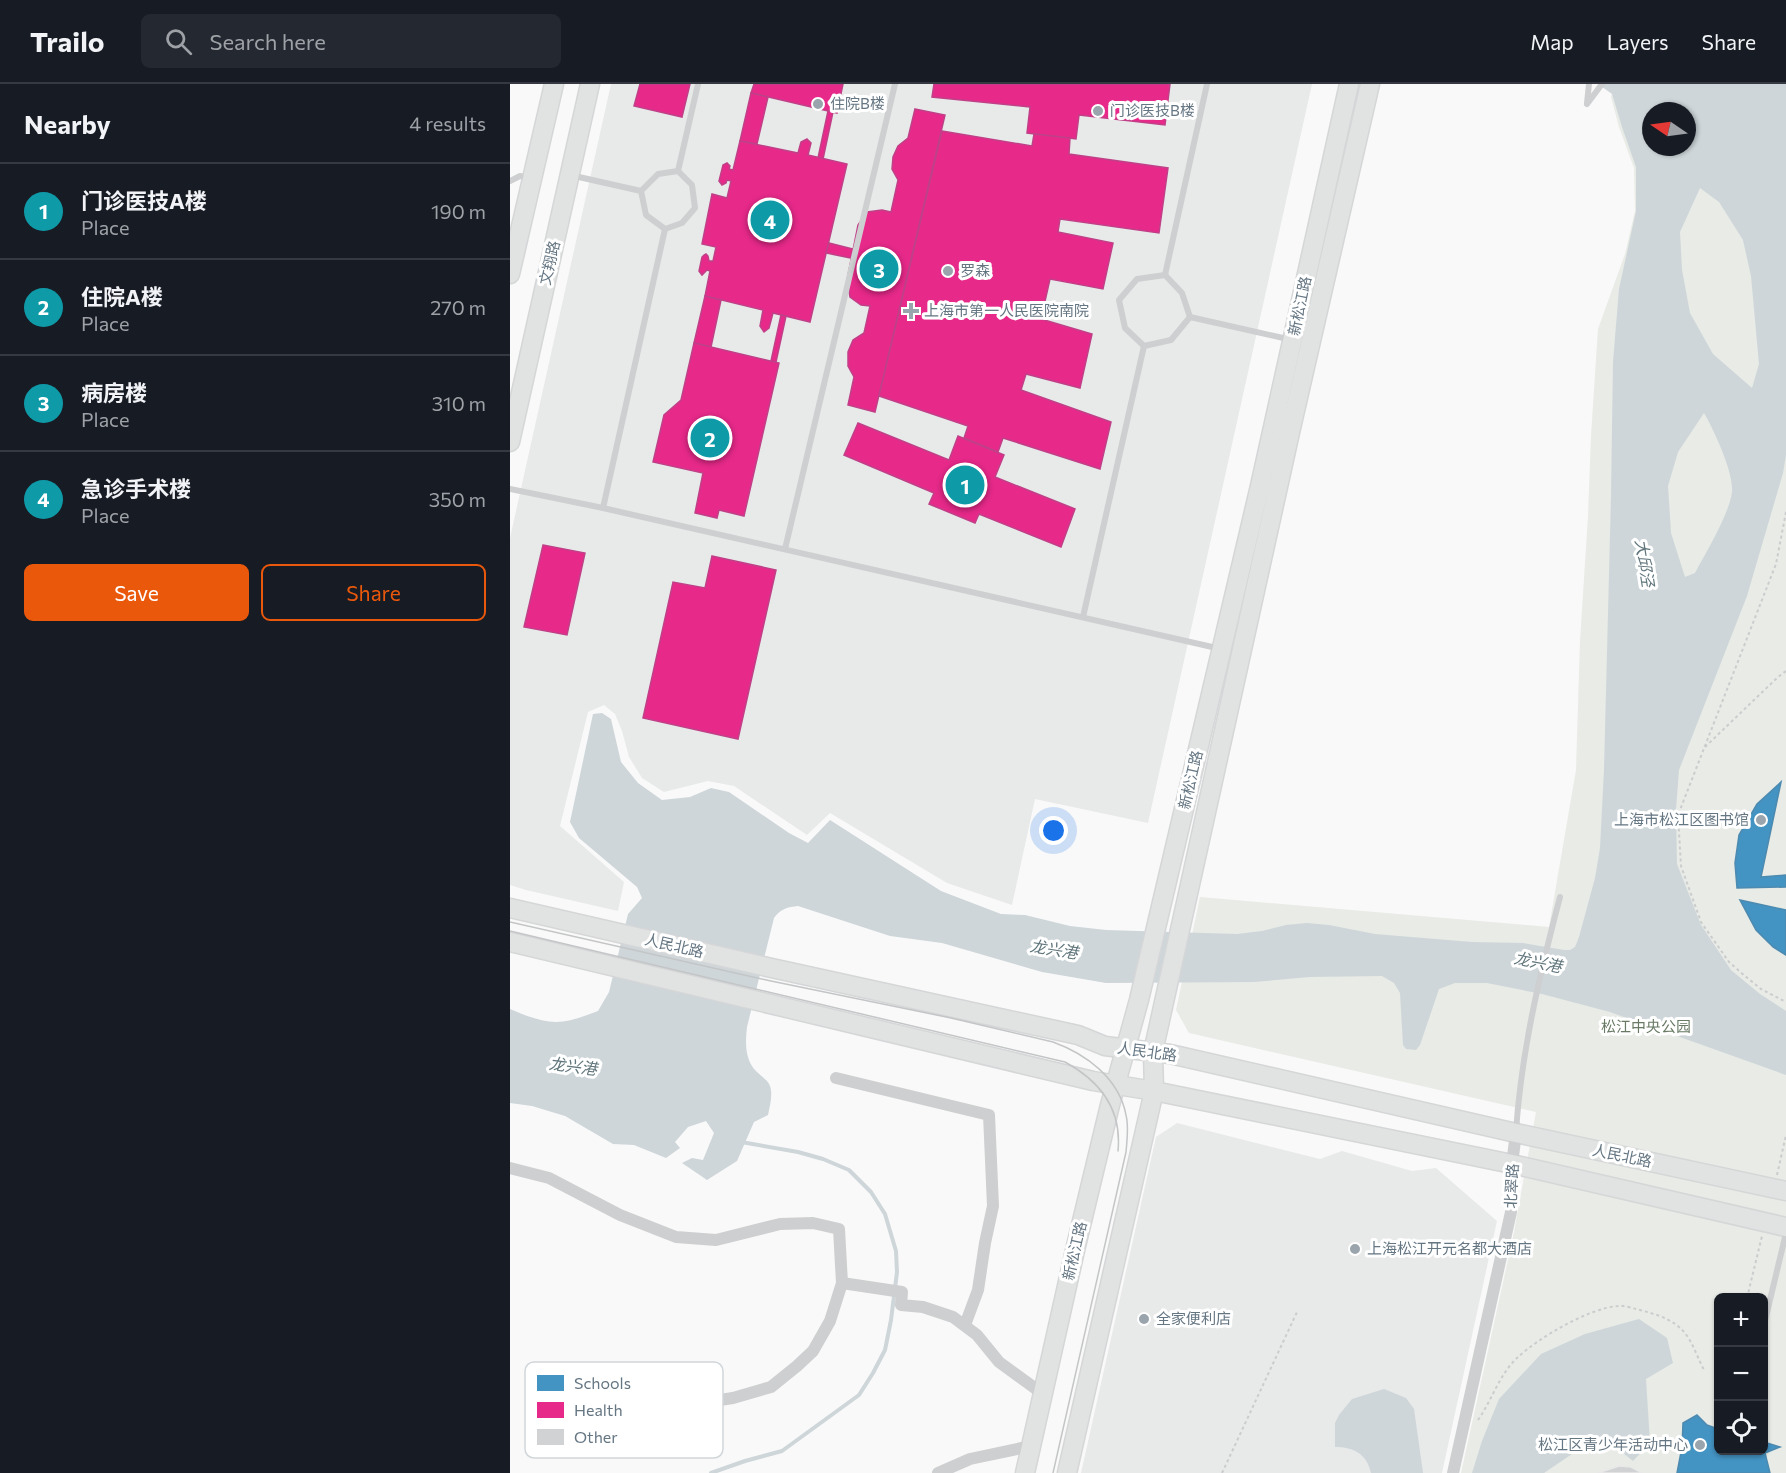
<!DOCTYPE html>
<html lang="en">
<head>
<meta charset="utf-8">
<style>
  :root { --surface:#171b24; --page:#242831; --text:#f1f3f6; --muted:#9ea1a6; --line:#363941; --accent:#ea580c }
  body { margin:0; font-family:Commissioner,"Noto Sans SC",sans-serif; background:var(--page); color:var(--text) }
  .controls { position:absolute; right:18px; bottom:18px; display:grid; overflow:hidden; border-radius:9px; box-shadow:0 2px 4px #0004 }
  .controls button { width:54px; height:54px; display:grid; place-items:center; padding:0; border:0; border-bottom:2px solid var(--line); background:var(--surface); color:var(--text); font:30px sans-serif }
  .compass { position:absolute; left:1132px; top:18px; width:54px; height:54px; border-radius:50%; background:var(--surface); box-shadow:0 2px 4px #0004; rotate:283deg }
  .you { position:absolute; left:544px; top:747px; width:21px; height:21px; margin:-15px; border:4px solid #fff; border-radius:50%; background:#1a73e8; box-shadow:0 0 0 9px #1a73e833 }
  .badge { display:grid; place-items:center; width:39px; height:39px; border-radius:50%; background:var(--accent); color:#fff; font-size:20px; font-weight:700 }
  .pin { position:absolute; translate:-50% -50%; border:3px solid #fff; box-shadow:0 2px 6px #0006 }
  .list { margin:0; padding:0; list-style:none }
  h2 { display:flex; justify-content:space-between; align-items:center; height:78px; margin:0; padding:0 24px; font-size:26px }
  h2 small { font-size:20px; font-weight:400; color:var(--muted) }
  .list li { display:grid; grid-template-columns:39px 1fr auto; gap:18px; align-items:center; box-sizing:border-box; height:96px; padding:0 24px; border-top:2px solid var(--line) }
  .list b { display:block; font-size:22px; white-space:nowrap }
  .list p { margin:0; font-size:20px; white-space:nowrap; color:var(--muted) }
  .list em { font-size:20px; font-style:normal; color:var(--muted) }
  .actions { display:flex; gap:12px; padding:18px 24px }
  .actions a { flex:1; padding:14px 0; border:2px solid var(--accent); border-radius:9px; text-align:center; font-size:21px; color:var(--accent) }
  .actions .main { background:var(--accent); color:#fff }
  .icon { flex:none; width:33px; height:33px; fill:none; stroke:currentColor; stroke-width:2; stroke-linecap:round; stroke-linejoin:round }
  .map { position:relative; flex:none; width:1276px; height:1389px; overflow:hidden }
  header { display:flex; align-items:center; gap:36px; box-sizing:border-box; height:84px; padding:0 30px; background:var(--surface); border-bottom:2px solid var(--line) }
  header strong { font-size:28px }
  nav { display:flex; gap:33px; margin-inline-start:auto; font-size:21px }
  .search { width:420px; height:54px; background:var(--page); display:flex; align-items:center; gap:15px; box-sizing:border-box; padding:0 21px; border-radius:9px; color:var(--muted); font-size:22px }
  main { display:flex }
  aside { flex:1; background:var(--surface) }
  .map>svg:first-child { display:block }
</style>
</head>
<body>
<header>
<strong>Trailo</strong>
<div class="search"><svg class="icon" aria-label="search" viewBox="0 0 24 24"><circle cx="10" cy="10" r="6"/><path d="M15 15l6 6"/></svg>Search here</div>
<nav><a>Map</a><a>Layers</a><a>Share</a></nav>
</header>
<main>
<aside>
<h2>Nearby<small>4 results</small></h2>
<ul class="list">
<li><span class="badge" style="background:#0f9aa8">1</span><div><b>门诊医技A楼</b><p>Place</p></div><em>190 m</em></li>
<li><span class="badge" style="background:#0f9aa8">2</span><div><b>住院A楼</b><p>Place</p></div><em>270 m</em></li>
<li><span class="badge" style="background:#0f9aa8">3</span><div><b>病房楼</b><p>Place</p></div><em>310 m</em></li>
<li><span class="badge" style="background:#0f9aa8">4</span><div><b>急诊手术楼</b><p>Place</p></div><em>350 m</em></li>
</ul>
<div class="actions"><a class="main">Save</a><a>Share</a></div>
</aside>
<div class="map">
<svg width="1276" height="1389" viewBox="0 0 1276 1389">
  <rect width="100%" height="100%" fill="#f9f9f9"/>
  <g fill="#e8e9e9">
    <polygon points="101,0 802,0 638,739 525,715 502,821 437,799 320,729 297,751 224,702 198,697 154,708 132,694 119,673 112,647 105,630 94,621 78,628 50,742 114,798 108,827 16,806 0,801 0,454"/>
    <polygon points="667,1039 810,1075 832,1067 902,1087 926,1084 987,1137 932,1389 571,1389 646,1053"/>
  </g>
  <path fill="#e8ebe6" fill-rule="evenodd" d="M1105 0H1276V1389H951L1003 1153 1026 1028 679 949 666 926 690 813 1039 843 1066 686 1070 557 1078 432 1081 352 1088 245 1115 170 1125 127 1124 84 1109 43 1101 13ZM1141 27H1177V63H1141ZM1208 1214H1254V1366H1208Z"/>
  <g fill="#ced6d9" fill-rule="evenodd">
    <path d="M1088 0H1276V371L1273 389 1237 512 1169 686 1166 725 1167 780 1191 841 1221 886 1250 910 1276 927V991L1100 928 1032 910 977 899H945L929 905 910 961 906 966 896 965 893 961 890 909 884 899 872 892 800 893 744 898 596 899 532 888 432 859 380 852 288 822C278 823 270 825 264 834L237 943C235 959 235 977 247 988 252 993 258 996 260 1002 263 1011 260 1021 258 1031L244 1038 227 1077 197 1096 172 1079 182 1074 193 1076 204 1049 196 1037 178 1043 165 1058 170 1064 156 1074 124 1061 103 1060 55 1032 22 1022 0 1019V925C14 931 31 938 46 938 60 938 75 932 88 927L99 908 118 830 132 814 127 803 69 754 60 738 83 630 92 629 101 635 111 678 128 699 152 716 180 713 201 704 219 708 279 749 298 759 320 736 431 807 491 830 515 831 560 842 596 846 727 850 752 847 776 841 797 839 819 841 865 850 962 858 1013 859 1054 866H1060L1065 863 1069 853 1085 794 1090 764 1094 686 1101 412 1103 278 1109 205 1126 127V83L1112 43 1102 10ZM1141 27H1177V63H1141ZM1190 104 1209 118 1233 156 1241 192 1249 280 1242 304 1203 270 1180 229 1172 186 1170 148ZM1194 329C1204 346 1224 389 1222 408 1219 431 1196 468 1185 489L1175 493 1161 449 1158 402 1168 368Z"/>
    <polygon points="1129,1235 1157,1254 1163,1279 1136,1295 1140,1359 1123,1377 1099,1358 1062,1370 1034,1389 962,1389 972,1357 989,1315 1031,1270 1075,1250"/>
    <path d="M874 1305 896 1314 904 1325 913 1389H861C857 1370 844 1363 825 1363V1339L829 1331 842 1315Z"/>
  </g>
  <g fill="#4393c3" stroke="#4d8ab0" stroke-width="1.5">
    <polygon points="1271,698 1251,793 1276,791 1276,803 1227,804 1225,779 1229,751 1247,720"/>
    <polygon points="1230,816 1276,826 1276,871 1263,863 1246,846"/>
    <polygon points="1187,1331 1197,1341 1208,1345 1208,1366 1254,1366 1254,1358 1270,1363 1255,1369 1260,1389 1167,1389 1172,1363 1173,1339"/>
  </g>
  <g fill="#e7298a" stroke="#c04088" stroke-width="1.5">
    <polygon points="130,0 180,0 172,33 124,22"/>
    <polygon points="244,0 333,0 327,29 241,9"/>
    <polygon points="424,0 660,0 655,41 569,31 566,55 517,49 520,23 422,13"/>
    <polygon points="241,9 258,13 247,60 230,57"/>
    <polygon points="405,25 435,31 365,328 338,321 344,293 338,282 338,268 343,256 354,249 360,222 351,221 340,213 337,196 348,141 357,128 372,126 381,128 388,96 382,85 383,73 388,62 398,54"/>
    <polygon points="318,27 323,28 313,75 308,74"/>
    <polygon points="432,47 522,62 524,50 560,54 559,70 658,84 649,149 550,135 548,148 603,159 593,205 540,195 531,235 582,250 570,304 516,290 511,306 601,338 590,385 493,354 488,368 454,354 458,342 369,312"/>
    <polygon points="297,55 301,59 298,71 337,80 300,238 263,229 259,244 254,248 250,242 253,226 195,212 200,187 197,186 192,191 189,187 192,173 194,171 196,170 198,172 199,177 203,177 206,163 192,160 202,110 217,114 221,97 217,96 216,99 212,101 209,97 213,81 217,79 220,82 219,85 223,86 230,57 288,69 291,58"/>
    <polygon points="319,159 343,165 341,174 316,169"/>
    <polygon points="195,212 211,216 201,263 184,259"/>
    <polygon points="271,231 276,232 266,278 261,277"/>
    <polygon points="184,259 269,279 234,432 209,426 207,434 185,429 193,389 143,378 154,331 171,316"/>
    <polygon points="348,339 439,376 448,352 494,371 485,393 565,425 551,463 469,430 465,439 419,420 424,409 334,371"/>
    <polygon points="33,461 75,469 57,551 14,543"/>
    <polygon points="202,472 266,486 228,655 133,634 163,498 195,504"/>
  </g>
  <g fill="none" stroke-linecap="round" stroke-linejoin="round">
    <polyline stroke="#ced6d9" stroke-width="4" points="201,1389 235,1377 272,1367 349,1311 363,1289 375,1266 381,1236 387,1188 386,1167 375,1130 361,1108 339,1086 313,1075 288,1068 231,1058"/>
  </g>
  <polygon fill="#d0d2d3" stroke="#e8e8e8" stroke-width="1.5" points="1109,1382 1121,1383 1132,1389 1088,1389"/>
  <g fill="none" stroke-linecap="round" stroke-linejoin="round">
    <defs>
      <g id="secondary">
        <polyline points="0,190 44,0"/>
        <polyline points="0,358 80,0"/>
        <polyline points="0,824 257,883 568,951 595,962 660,970 1006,1049 1276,1107"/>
        <polyline points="0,858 583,997 644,1007 1002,1080 1276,1143"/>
        <polyline points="515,1389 566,1162 600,1021 629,916 750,402 839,0"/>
        <polyline points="557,1389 644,1007 643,968 781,344 860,0"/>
      </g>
    </defs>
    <use href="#secondary" stroke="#d5d6d7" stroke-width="21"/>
    <g stroke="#cbcccd" stroke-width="2" stroke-dasharray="3 3" stroke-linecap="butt">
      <polyline points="1276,428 1266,480 1168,731 1171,782 1191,838 1219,878 1235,892 1251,905 1276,918"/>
      <polyline points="1195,663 1268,593 1276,587"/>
      <polyline points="1267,1091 1276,1051"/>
      <polyline points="1237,1214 1252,1152"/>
      <path d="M968 1336C982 1316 989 1291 1007 1274 1028 1254 1079 1224 1108 1222 1114 1221 1121 1224 1126 1225 1145 1230 1162 1234 1175 1249 1183 1259 1188 1275 1194 1286"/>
      <polyline points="712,1389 787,1228"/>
    </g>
    <g stroke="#cecfd0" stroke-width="6">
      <polyline points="1077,19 1079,0"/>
      <polyline points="1077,20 1092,0"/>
      <polygon points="168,87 182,101 185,124 172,139 155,145 136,131 131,107 148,90"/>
      <polyline points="168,87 188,0"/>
      <polyline points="60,91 131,107"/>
      <polyline points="0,97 10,92 19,94"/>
      <polygon points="655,191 672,209 680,233 661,256 634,262 615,244 609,216 627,195"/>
      <polyline points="655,191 697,0"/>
      <polyline points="680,233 782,256"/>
      <polyline points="0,405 93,424 711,565"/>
      <polyline points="93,424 155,145"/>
      <polyline points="275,465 385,0"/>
      <polyline points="573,533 634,262"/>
      <path d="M1006 1048C1011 969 1030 889 1050 813"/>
      <polyline points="1254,1241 1276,1149"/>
    </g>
    <g stroke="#cecfd0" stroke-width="12">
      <polyline points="326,994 479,1031 483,1122 475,1159 468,1206 455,1241"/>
      <polyline points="0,1084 39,1094 110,1131 166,1153 206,1156 270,1140 303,1139 329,1145 332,1199 392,1208 391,1221 413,1223 443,1233 467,1251 489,1278 533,1310"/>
      <polyline points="136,1327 223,1314 261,1303 287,1282 303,1267 320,1237 332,1199"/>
      <polyline points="428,1389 460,1375 521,1362"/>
      <polyline points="943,1389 1001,1128 1002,1080 1006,1049"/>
    </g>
    <use href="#secondary" stroke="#e1e2e2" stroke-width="18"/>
    <g stroke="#c3c5c6" stroke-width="1.5">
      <path d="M0 838 261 897 441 934 543 958C576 970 609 994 616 1031 619 1043 617 1056 616 1068L543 1389"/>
      <path d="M0 847 555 978C590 997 612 1026 608 1067"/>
    </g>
  </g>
  <g fill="#99a4ac" stroke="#fff" stroke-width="2">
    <circle cx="308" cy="20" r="6"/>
    <circle cx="588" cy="27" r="6"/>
    <circle cx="438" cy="187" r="6"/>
    <path d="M398 218h6v6h6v6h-6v6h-6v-6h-6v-6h6z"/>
    <circle cx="1251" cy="736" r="6"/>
    <circle cx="845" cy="1165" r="6"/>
    <circle cx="634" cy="1235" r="6"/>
    <circle cx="1190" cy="1361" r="6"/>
  </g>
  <g text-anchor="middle" stroke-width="6" stroke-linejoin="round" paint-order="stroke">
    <g font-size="15" fill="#657683" stroke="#fff" text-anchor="start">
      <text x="320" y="25">住院B楼</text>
      <text x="600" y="32">门诊医技B楼</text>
      <text x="450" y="192">罗森</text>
      <text x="414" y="232">上海市第一人民医院南院</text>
      <text x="1239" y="741" text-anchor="end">上海市松江区图书馆</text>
      <text x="857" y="1170">上海松江开元名都大酒店</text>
      <text x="646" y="1240">全家便利店</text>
      <text x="1178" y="1366" text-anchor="end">松江区青少年活动中心</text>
    </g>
    <g font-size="15" fill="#657683" stroke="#fff">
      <text transform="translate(40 179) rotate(-77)" y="5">文翔路</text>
      <text transform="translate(790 222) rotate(-78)" y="5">新松江路</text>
      <text transform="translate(681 696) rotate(-77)" y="5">新松江路</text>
      <text transform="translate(164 862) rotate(13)" y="5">人民北路</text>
      <text transform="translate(637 968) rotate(8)" y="5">人民北路</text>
      <text transform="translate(1112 1072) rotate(12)" y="5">人民北路</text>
      <text transform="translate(1002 1102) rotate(-87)" y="5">北翠路</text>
      <text transform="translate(565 1167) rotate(-77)" y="5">新松江路</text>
    </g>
    <g font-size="15" fill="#687a64" stroke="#fff">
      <text x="1136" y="948">松江中央公园</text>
    </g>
    <g font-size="16" font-style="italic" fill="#60757c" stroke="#fff">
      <text transform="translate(1135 479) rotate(81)" y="6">大邱泾</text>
      <text transform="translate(544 865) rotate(9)" y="6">龙兴港</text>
      <text transform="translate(1028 878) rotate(11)" y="6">龙兴港</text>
      <text transform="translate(63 982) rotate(7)" y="6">龙兴港</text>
    </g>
  </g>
  <rect x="15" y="1278" width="198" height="96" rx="9" fill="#fff" stroke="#d1d6da" stroke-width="1.5"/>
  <rect x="27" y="1291" width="27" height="16" fill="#4393c3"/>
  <rect x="27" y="1318" width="27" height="16" fill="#e7298a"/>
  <rect x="27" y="1345" width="27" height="16" fill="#d0d2d3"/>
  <g font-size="16" fill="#657683">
    <text x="64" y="1305">Schools</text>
    <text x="64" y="1332">Health</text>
    <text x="64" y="1359">Other</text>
  </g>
</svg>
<div class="controls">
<button>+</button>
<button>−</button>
<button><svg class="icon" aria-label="locate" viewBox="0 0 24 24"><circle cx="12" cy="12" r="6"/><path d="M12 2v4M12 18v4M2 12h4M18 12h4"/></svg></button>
</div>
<svg class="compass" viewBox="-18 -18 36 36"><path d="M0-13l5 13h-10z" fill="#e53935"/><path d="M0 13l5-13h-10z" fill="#9ea1a6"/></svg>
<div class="you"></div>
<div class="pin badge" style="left:455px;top:401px;background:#0f9aa8">1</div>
<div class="pin badge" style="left:200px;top:354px;background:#0f9aa8">2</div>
<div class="pin badge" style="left:369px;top:185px;background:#0f9aa8">3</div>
<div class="pin badge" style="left:260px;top:136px;background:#0f9aa8">4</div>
</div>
</main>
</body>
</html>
